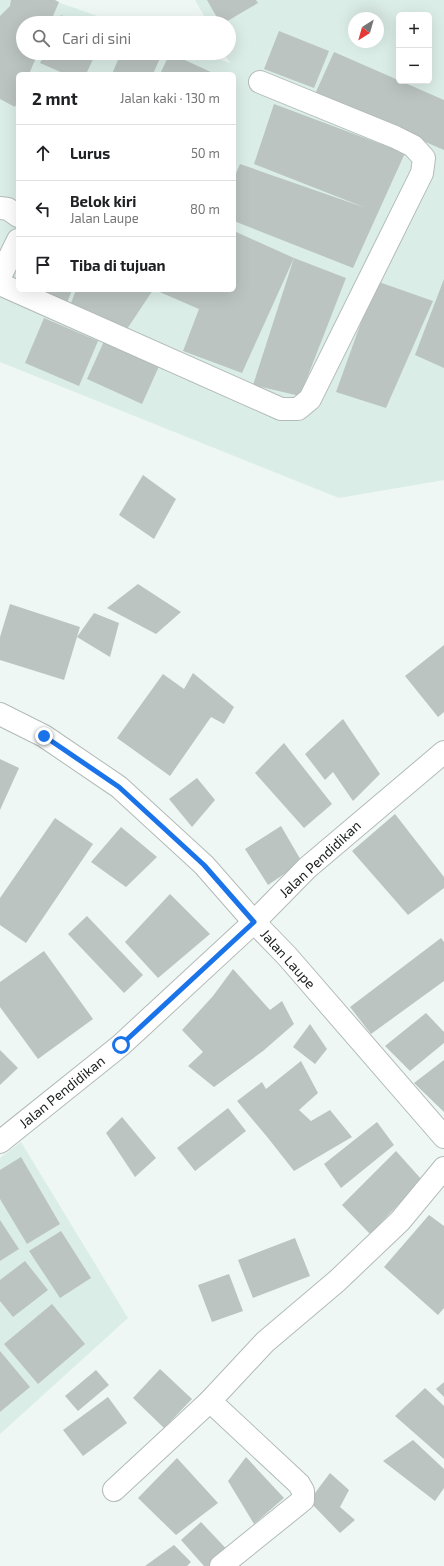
<!DOCTYPE html>
<html lang="id">
<head>
<meta charset="utf-8">
<style>
  :root { --surface:#fff; --page:#f2f2f2; --text:#202124; --muted:#757577; --line:#e0e0e0 }
  body { margin:0; font-family:"Exo 2",sans-serif; background:var(--page); color:var(--text) }
  .controls { position:absolute; right:12px; top:12px; display:grid; overflow:hidden; border-radius:6px; box-shadow:0 4px 16px #0002 }
  .controls button { width:36px; height:36px; display:grid; place-items:center; padding:0; border:0; border-bottom:1px solid var(--line); background:var(--surface); color:var(--text); font:20px sans-serif }
  .compass { position:absolute; left:348px; top:12px; width:36px; height:36px; border-radius:50%; background:var(--surface); box-shadow:0 4px 16px #0002; rotate:217deg }
  .stop { position:absolute; width:12px; height:12px; margin:-9px; border:3px solid #1a73e8; border-radius:50%; background:#fff }
  .stop.end { background:#1a73e8; border-color:#fff; box-shadow:0 1px 4px #0008 }
  .list { margin:0; padding:0; list-style:none }
  h2 { display:flex; justify-content:space-between; align-items:center; height:52px; margin:0; padding:0 16px; font-size:17px }
  h2 small { font-size:13px; font-weight:400; color:var(--muted) }
  .list li { display:grid; grid-template-columns:26px 1fr auto; gap:12px; align-items:center; box-sizing:border-box; height:56px; padding:0 16px; border-top:1px solid var(--line) }
  .list b { display:block; font-size:15px; white-space:nowrap }
  .list p { margin:0; font-size:13px; white-space:nowrap; color:var(--muted) }
  .list em { font-size:13px; font-style:normal; color:var(--muted) }
  .icon { flex:none; width:22px; height:22px; fill:none; stroke:currentColor; stroke-width:2; stroke-linecap:round; stroke-linejoin:round }
  .map { position:relative; flex:none; width:444px; height:1566px; overflow:hidden }
  .search { position:absolute; background:var(--surface); box-shadow:0 4px 16px #0002; left:16px; top:16px; width:220px; height:44px; display:flex; align-items:center; gap:10px; box-sizing:border-box; padding:0 14px; border-radius:22px; color:var(--muted); font-size:15px }
  .panel { position:absolute; background:var(--surface); box-shadow:0 4px 16px #0002; left:16px; top:72px; width:220px; height:220px; border-radius:6px }
  .map>svg:first-child { display:block }
</style>
</head>
<body>
<div class="map">
<svg width="444" height="1566" viewBox="0 0 444 1566">
  <rect width="100%" height="100%" fill="#eef7f3"/>
  <g fill="#dbede7" fill-rule="evenodd">
    <path d="M0 0H52L117 23H23V53H201L230 63 224 53H229V23H208L195 0H444V480L339 498 0 362ZM399 15H429V81H399ZM354 18H378V42H354ZM18 74H234V290H18Z"/>
    <polygon points="21,1142 128,1318 0,1434 0,1158"/>
  </g>
  <g fill="#bbc4c1">
    <polygon points="11,0 55,0 59,2 50,23 23,23 23,53 38,53 29,74 18,74 18,100 15,107 0,99 0,16 10,6"/>
    <polygon points="207,0 256,0 258,3 224,23 220,23"/>
    <polygon points="61,15 76,23 57,23"/>
    <polygon points="279,31 329,51 314,88 264,69"/>
    <polygon points="334,52 444,100 444,150 315,94"/>
    <polygon points="45,53 96,53 86,74 65,74 40,63"/>
    <polygon points="121,53 154,53 161,56 153,74 112,74"/>
    <polygon points="170,53 215,74 160,74"/>
    <polygon points="274,104 405,153 353,268 234,221 234,178 240,164 366,208 254,164"/>
    <polygon points="234,231 294,258 242,373 183,351 199,309 155,290 234,290"/>
    <polygon points="294,258 346,278 300,396 253,385"/>
    <polygon points="444,279 444,368 415,355"/>
    <polygon points="376,281 433,301 386,408 336,392"/>
    <polygon points="35,290 72,290 67,303"/>
    <polygon points="76,290 153,290 127,329 71,303"/>
    <polygon points="44,318 98,341 79,386 25,363"/>
    <polygon points="105,339 160,364 142,404 87,379"/>
    <polygon points="143,475 176,499 154,539 119,515"/>
    <polygon points="138,584 181,612 156,634 107,608"/>
    <polygon points="10,604 80,627 64,680 0,660 0,637"/>
    <polygon points="94,613 119,623 110,657 77,637"/>
    <polygon points="444,645 444,712 438,717 405,676"/>
    <polygon points="193,673 234,707 224,724 211,717 170,776 117,738 163,674 184,689"/>
    <polygon points="343,719 380,774 353,801 333,772 325,780 305,754"/>
    <polygon points="284,743 332,804 304,828 255,773"/>
    <polygon points="0,759 19,768 0,810"/>
    <polygon points="197,778 215,800 192,827 169,799"/>
    <polygon points="395,814 444,877 444,888 408,915 352,851"/>
    <polygon points="55,818 93,844 26,943 0,925 0,898"/>
    <polygon points="281,826 302,862 268,885 245,849"/>
    <polygon points="121,827 157,857 126,887 91,862"/>
    <polygon points="170,894 210,934 158,978 125,942"/>
    <polygon points="87,916 143,975 124,993 68,934"/>
    <polygon points="441,938 444,942 444,981 371,1034 350,1007"/>
    <polygon points="44,951 93,1019 38,1059 0,1007 0,982"/>
    <polygon points="233,969 270,1010 282,1001 294,1024 263,1051 214,1087 188,1066 203,1052 182,1030 213,996"/>
    <polygon points="426,1013 444,1032 444,1043 410,1071 385,1046"/>
    <polygon points="310,1024 327,1049 315,1064 293,1047"/>
    <polygon points="0,1050 18,1068 0,1085"/>
    <polygon points="444,1060 444,1112 414,1083"/>
    <polygon points="301,1061 318,1093 299,1110 311,1121 330,1110 352,1137 294,1171 268,1138 237,1101 262,1082 266,1089"/>
    <polygon points="228,1108 246,1131 195,1171 177,1148"/>
    <polygon points="122,1117 156,1158 135,1177 106,1133"/>
    <polygon points="377,1122 394,1145 341,1188 324,1164"/>
    <polygon points="396,1151 422,1180 370,1234 342,1205"/>
    <polygon points="21,1157 60,1224 27,1244 0,1199 0,1170"/>
    <polygon points="429,1215 444,1226 444,1308 438,1315 384,1267"/>
    <polygon points="0,1220 19,1249 0,1261"/>
    <polygon points="61,1231 91,1278 60,1298 29,1251"/>
    <polygon points="295,1238 310,1276 253,1298 238,1260"/>
    <polygon points="25,1261 48,1290 13,1317 0,1301 0,1280"/>
    <polygon points="229,1274 243,1311 212,1322 198,1285"/>
    <polygon points="52,1304 85,1344 38,1384 4,1344"/>
    <polygon points="0,1351 30,1387 0,1412"/>
    <polygon points="160,1369 192,1399 164,1428 133,1398"/>
    <polygon points="96,1370 109,1385 78,1411 65,1396"/>
    <polygon points="444,1382 444,1397 436,1389"/>
    <polygon points="425,1388 444,1406 444,1459 395,1416"/>
    <polygon points="108,1397 127,1423 83,1456 63,1430"/>
    <polygon points="413,1440 444,1469 444,1488 435,1501 383,1461"/>
    <polygon points="246,1457 284,1498 254,1524 228,1481"/>
    <polygon points="177,1458 218,1503 176,1535 138,1498"/>
    <polygon points="330,1473 349,1490 340,1507 355,1520 340,1533 309,1501"/>
    <polygon points="201,1522 233,1556 221,1566 204,1566 181,1540"/>
    <polygon points="174,1545 191,1562 187,1566 145,1566"/>
  </g>
  <g fill="none" stroke-linecap="round" stroke-linejoin="round">
    <defs>
      <g id="minor">
        <polyline points="0,208 8,209 18,216"/>
        <polyline points="0,277 18,240"/>
        <polyline points="0,284 281,409 298,409 310,399 422,173 424,158 413,146 395,137 260,82"/>
        <polyline points="0,714 44,736 119,787 204,865 254,922 287,956 444,1137"/>
        <polyline points="0,1142 121,1045 254,922 307,868 444,752"/>
        <polyline points="210,1401 299,1484 303,1491 303,1500 221,1566"/>
        <polyline points="114,1490 210,1401 265,1342 337,1281 400,1221 444,1168"/>
      </g>
    </defs>
    <use href="#minor" stroke="#b2bbb8" stroke-width="24"/>
    <use href="#minor" stroke="#fff" stroke-width="22"/>
  </g>
  <g fill="none" stroke-linecap="round" stroke-linejoin="round">
    <polyline stroke="#1a73e8" stroke-width="5" points="44,736 119,787 204,865 254,922 121,1045"/>
  </g>
  <g text-anchor="middle" stroke-width="3" stroke-linejoin="round" paint-order="stroke">
    <g font-size="14" fill="#1a1d1c" stroke="#fff">
      <text transform="translate(320 859) rotate(-43)" y="5">Jalan Pendidikan</text>
      <text transform="translate(288 959) rotate(48)" y="5">Jalan Laupe</text>
      <text transform="translate(62 1092) rotate(-39)" y="5">Jalan Pendidikan</text>
    </g>
  </g>
</svg>
<div class="controls">
<button>+</button>
<button>−</button>
</div>
<svg class="compass" viewBox="-18 -18 36 36"><path d="M0-13l5 13h-10z" fill="#e53935"/><path d="M0 13l5-13h-10z" fill="#757577"/></svg>
<div class="stop" style="left:121px;top:1045px"></div>
<div class="stop end" style="left:44px;top:736px"></div>
<div class="search"><svg class="icon" aria-label="search" viewBox="0 0 24 24"><circle cx="10" cy="10" r="6"/><path d="M15 15l6 6"/></svg>Cari di sini</div>
<section class="panel">
<h2>2 mnt<small>Jalan kaki · 130 m</small></h2>
<ul class="list">
<li><svg class="icon" aria-label="ahead" viewBox="0 0 24 24"><path d="M12 20V5M6 11l6-6 6 6"/></svg><div><b>Lurus</b></div><em>50 m</em></li>
<li><svg class="icon" aria-label="left" viewBox="0 0 24 24"><path d="M17 20v-9H6M10 6l-5 5 5 5"/></svg><div><b>Belok kiri</b><p>Jalan Laupe</p></div><em>80 m</em></li>
<li><svg class="icon" aria-label="arrive" viewBox="0 0 24 24"><path d="M6 21V4h12l-3 4 3 4H6"/></svg><div><b>Tiba di tujuan</b></div></li>
</ul>
</section>
</div>
</body>
</html>
